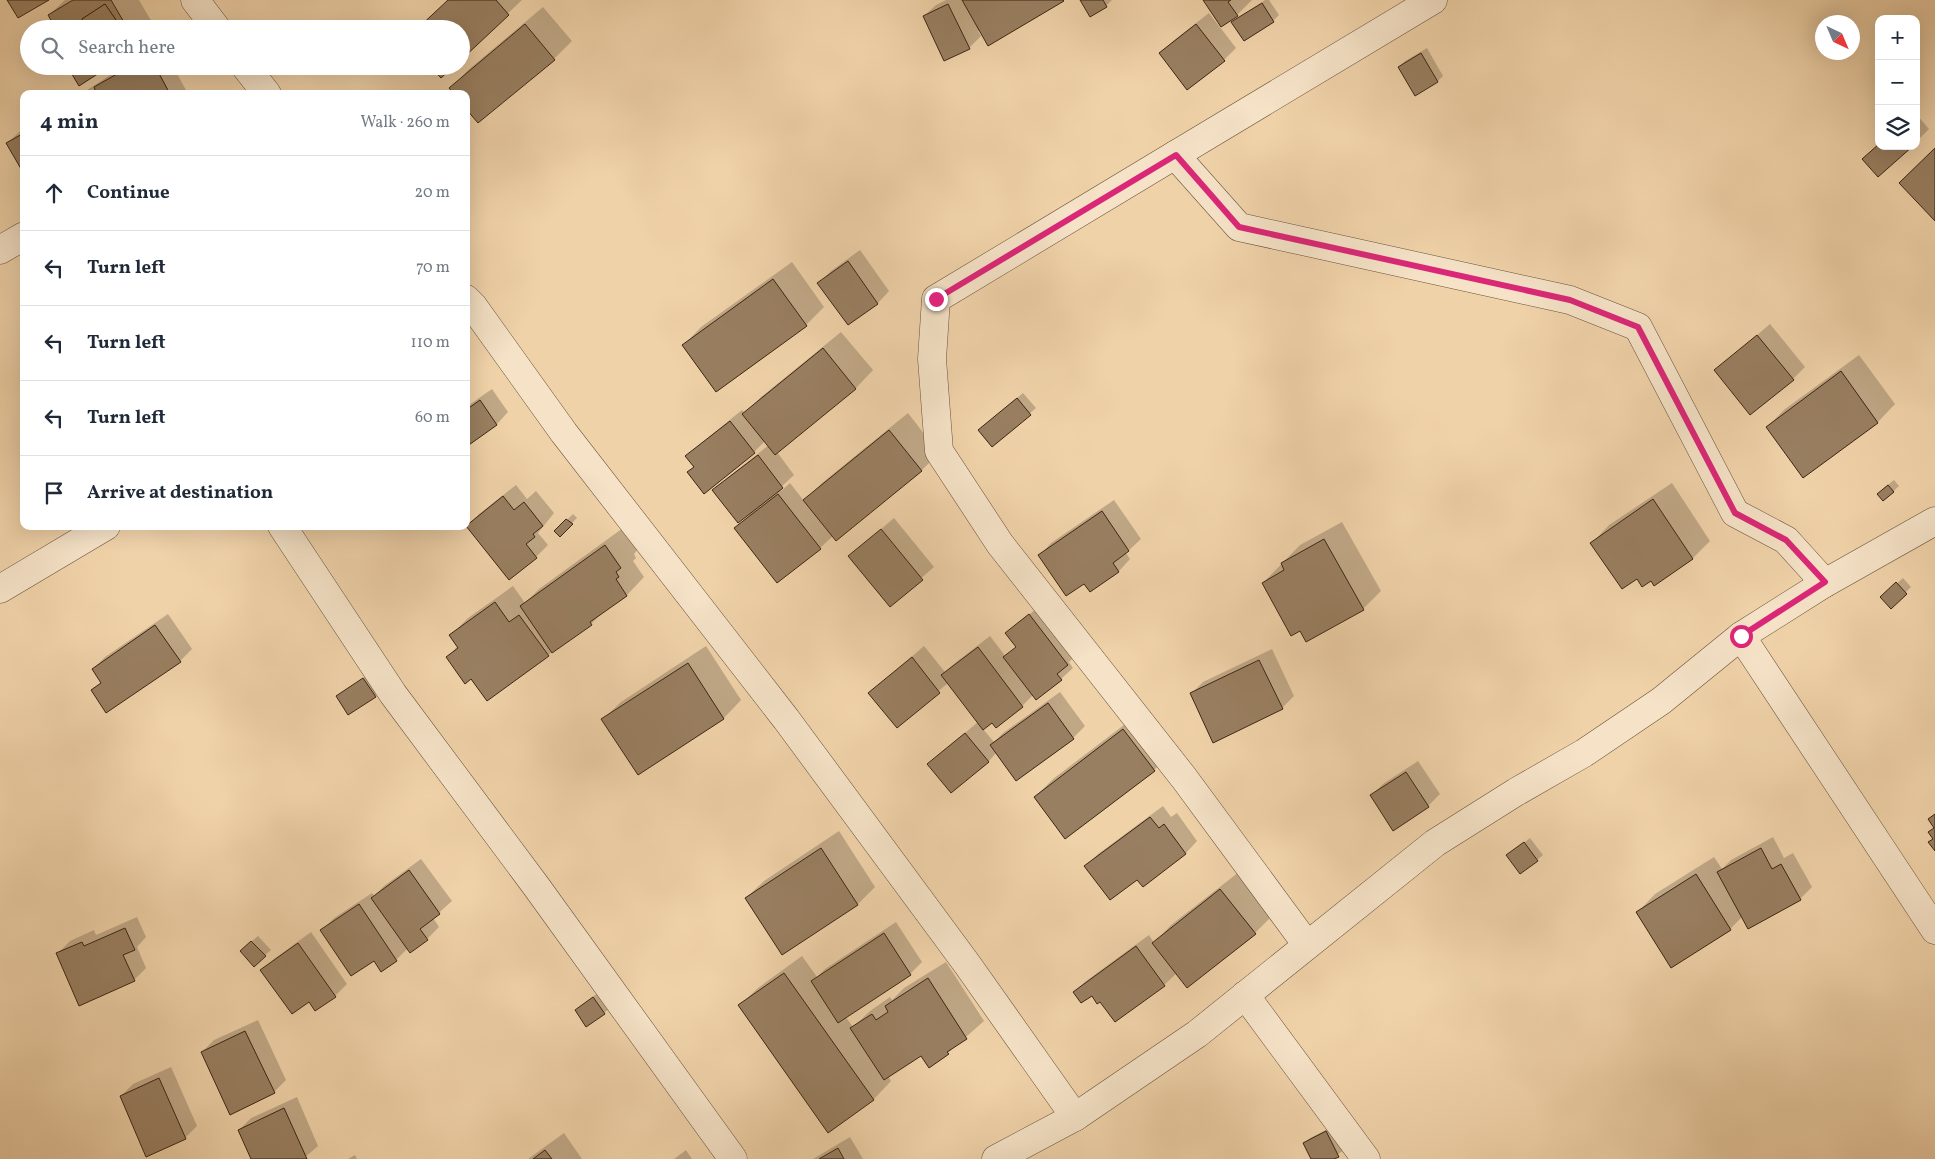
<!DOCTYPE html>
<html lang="en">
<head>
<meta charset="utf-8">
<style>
  :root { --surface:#fff; --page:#f6f6f7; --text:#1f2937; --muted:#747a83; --line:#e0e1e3 }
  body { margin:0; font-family:Vollkorn,serif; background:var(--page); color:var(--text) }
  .controls { position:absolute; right:15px; top:15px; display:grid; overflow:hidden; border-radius:10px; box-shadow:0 5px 20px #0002 }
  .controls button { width:45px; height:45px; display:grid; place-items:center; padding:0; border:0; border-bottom:1px solid var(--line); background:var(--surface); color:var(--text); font:25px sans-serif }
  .compass { position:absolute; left:1815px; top:15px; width:45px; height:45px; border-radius:50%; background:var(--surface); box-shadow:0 5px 20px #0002; rotate:136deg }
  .stop { position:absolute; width:15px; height:15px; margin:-11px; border:4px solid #db2777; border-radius:50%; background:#fff }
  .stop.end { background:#db2777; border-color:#fff; box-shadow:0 1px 5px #0008 }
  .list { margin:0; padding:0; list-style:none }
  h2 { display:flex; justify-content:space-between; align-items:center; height:65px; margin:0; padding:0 20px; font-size:21px }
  h2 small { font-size:16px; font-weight:400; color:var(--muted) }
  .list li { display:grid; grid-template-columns:32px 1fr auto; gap:15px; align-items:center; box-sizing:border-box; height:75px; padding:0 20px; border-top:1px solid var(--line) }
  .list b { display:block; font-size:19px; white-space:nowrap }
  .list em { font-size:16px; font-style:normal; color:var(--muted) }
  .icon { flex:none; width:28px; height:28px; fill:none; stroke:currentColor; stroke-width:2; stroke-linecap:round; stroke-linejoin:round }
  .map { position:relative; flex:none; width:1935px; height:1159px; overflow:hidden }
  .search { position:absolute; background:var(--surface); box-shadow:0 5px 20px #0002; left:20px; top:20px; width:450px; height:55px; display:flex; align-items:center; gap:12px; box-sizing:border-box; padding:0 18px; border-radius:28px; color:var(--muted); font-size:19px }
  .panel { position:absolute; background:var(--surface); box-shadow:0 5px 20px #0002; left:20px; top:90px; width:450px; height:440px; border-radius:10px }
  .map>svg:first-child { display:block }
</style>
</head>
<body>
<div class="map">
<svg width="1935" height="1159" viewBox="0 0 1935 1159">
  <rect width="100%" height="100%" fill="#f0d2a9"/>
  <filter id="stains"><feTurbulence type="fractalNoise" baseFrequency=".004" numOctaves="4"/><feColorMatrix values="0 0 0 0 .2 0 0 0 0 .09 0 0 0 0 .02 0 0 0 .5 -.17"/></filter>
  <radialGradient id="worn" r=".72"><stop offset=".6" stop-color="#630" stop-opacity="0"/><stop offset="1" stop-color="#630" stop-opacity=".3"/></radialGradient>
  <g fill="#0003">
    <polygon points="65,0 139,0 156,29 58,29 49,15"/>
    <polygon points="449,0 522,0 461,58 461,29"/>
    <polygon points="946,0 1064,0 988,44 980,30 978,31 981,36 969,48 924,16 936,5"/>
    <polygon points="1082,0 1112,0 1106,6 1090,15"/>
    <polygon points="1204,0 1252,0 1237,15"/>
    <polygon points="1265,0 1269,0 1279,15 1273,21 1233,23"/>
    <polygon points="543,7 572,41 554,59 466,94 451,88 468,70"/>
    <polygon points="1209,13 1236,48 1224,60 1161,53 1173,41"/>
    <polygon points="1427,48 1443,76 1438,81 1416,94 1399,67 1405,61"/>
    <polygon points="124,66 173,66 188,94 81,94"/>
    <polygon points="1916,114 1929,129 1916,142"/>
    <polygon points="24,127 24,172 8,143"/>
    <polygon points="860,250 889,291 878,303 849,324 819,283 831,271"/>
    <polygon points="792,262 824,307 806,325 716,391 684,345 701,327"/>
    <polygon points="1770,324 1805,367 1793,379 1716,370"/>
    <polygon points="841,332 873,370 856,388 777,452 794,475 779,489 781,491 790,483 804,501 822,483 908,413 939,453 922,470 836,540 833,536 820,548 736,528 752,512 714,490 726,479 769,445 765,441 754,452 695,466 687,457 699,445 742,410 745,413 761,397"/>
    <polygon points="1859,355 1895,404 1878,422 1803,476 1767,427 1785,409"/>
    <polygon points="492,389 508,412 497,424 466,445 466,407"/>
    <polygon points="1023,393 1036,408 993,445 986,424"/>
    <polygon points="1894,480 1899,486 1884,500 1884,488"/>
    <polygon points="1672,483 1710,541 1693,558 1655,584 1651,579 1637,577 1592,543 1609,525"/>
    <polygon points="516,485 527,499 536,491 554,513 538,533 548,545 536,557 468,525 479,514"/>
    <polygon points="1114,500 1141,539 1126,553 1130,559 1119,571 1090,591 1085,582 1040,555 1051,543"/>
    <polygon points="573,514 577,518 560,535 556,531"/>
    <polygon points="894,518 934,567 890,605 849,557"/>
    <polygon points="1342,522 1381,591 1363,609 1300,629 1263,583 1300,545"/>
    <polygon points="623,528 638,549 634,554 636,558 633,561 644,577 627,595 603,612 591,624 548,655 471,677 447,657 458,646 450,636 468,618 513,586 525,603 539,589"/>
    <polygon points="1903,578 1911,587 1891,607 1882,597"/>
    <polygon points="1042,604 1079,652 1069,662 1073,668 1061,679 1034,694 1022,706 983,729 994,742 1003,733 1060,692 1085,726 1073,738 997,752 988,762 928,764 978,722 948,683 897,726 870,693 924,646 945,672 955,663 990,636 1006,657 1017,646 1007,633"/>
    <polygon points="168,614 192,649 180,661 92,691 102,681 93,669 105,657"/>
    <polygon points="706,646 741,700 724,718 638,774 603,719 621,702"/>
    <polygon points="1272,649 1294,696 1282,708 1191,694 1203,682"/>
    <polygon points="370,673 381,690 375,696 338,696"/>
    <polygon points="1141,712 1172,752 1154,770 1035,797 1053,779"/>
    <polygon points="1418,761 1440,794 1428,806 1371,796 1383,784"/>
    <polygon points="1163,806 1171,817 1177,813 1197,841 1186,853 1143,885 1137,878 1086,866 1098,854"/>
    <polygon points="839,831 875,887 858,904 783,954 746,898 764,881"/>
    <polygon points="1773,837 1784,858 1793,853 1812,887 1800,899 1743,916 1730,929 1638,912 1655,894 1714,857 1722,869 1731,860"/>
    <polygon points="1530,838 1543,855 1537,860 1508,855"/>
    <polygon points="421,859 452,901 433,918 439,927 427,939 411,951 408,948 396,960 374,959 322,930 334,918 372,893 374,896 384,886"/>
    <polygon points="1239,872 1273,915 1255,933 1187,986 1177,973 1164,985 1115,1021 1100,1000 1092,994 1074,992 1086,981 1149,935 1154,943 1171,925"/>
    <polygon points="137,917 146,937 137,947 146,968 134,980 58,953 70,941 94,930 96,935"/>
    <polygon points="896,922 922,962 910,974 845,1016 853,1027 870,1011 890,997 892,1000 904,988 946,962 984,1021 948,1053 922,1054 888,1076 891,1081 874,1099 829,1131 740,1005 758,988 802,956 817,977 825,969"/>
    <polygon points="311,932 347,984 335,996 316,1009 309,1000 262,971 274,959"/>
    <polygon points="258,936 271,950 254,965 247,945"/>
    <polygon points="599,992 610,1008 604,1013 576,1010"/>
    <polygon points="258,1020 286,1080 274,1092 202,1052 214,1040"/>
    <polygon points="171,1067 197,1126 185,1138 121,1096 133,1084"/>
    <polygon points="297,1097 318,1146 303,1159 252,1159 239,1130 251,1118"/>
    <polygon points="1332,1127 1344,1150 1331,1159 1312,1159 1304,1143 1310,1138"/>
    <polygon points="564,1133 582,1159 528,1159"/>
    <polygon points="850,1137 863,1159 813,1159"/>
    <polygon points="686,1150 692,1159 674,1159"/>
    <polygon points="355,1155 357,1159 348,1159"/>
  </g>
  <g fill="#997f61" stroke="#3b2613">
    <polygon points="7,0 49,0 18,18"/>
    <polygon points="73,0 111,0 128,29 109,29 118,23 105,4 82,19 89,29 56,29 48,15"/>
    <polygon points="448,0 496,0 509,15 461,60 461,29 417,29"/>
    <polygon points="962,0 1063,0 1064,1 988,46"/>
    <polygon points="1080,0 1103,0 1107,7 1090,17"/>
    <polygon points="1203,0 1231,0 1228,2 1238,16 1221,27"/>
    <polygon points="1262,3 1274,22 1244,41 1231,22"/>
    <polygon points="105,4 118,23 109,29 89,29 82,19"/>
    <polygon points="948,4 970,49 944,61 923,16"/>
    <polygon points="525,24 555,60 478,123 466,109 466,94 454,94 449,88"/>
    <polygon points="1196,24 1225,61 1187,90 1159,53"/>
    <polygon points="1421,53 1438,82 1415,96 1398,67"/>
    <polygon points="67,66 110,66 79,86"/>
    <polygon points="131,66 155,66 170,94 97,94 94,87"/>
    <polygon points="430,66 454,66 441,78"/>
    <polygon points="24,133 24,174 6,143"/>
    <polygon points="1879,144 1879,146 1913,146 1878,177 1862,159"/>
    <polygon points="1935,148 1935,221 1899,183"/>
    <polygon points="848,261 878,304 848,325 817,283"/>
    <polygon points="773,279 807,326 716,392 682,345"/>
    <polygon points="1757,335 1794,380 1750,415 1714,370"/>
    <polygon points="823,348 856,389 775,455 742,414"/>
    <polygon points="1841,371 1878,423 1803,478 1766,427"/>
    <polygon points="1017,398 1031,415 992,447 978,430"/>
    <polygon points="480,400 497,425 466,447 466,410"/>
    <polygon points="730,421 755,453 704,494 687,472 694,467 685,456"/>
    <polygon points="889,430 922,471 836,541 803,500"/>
    <polygon points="758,455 783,488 738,523 712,490"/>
    <polygon points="1888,485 1894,492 1883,501 1877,494"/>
    <polygon points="778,494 821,549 777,583 734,528"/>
    <polygon points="503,496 514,510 524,502 543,526 533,534 535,537 526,544 537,558 509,580 466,526"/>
    <polygon points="1653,499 1693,559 1654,586 1651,581 1642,587 1637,579 1622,589 1590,543"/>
    <polygon points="1102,511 1129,551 1113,563 1119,572 1090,592 1084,584 1066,596 1038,555"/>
    <polygon points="566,519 573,524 560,537 554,531"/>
    <polygon points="881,529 923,580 890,607 848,556"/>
    <polygon points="1324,539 1364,610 1306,642 1300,631 1291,636 1262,583 1284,570 1281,563"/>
    <polygon points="605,545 621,568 616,572 619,577 616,579 627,596 590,622 592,625 552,653 520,606"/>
    <polygon points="1896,582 1907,594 1891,609 1880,597"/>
    <polygon points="495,602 509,622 519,615 549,656 487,701 471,679 465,684 446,657 458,648 449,635"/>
    <polygon points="1029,614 1068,665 1057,674 1062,680 1036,700 1003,657 1016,647 1005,633"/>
    <polygon points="155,625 181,662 106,713 91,690 101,683 92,669"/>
    <polygon points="978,647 1023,707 996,728 992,723 983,730 941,675"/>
    <polygon points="912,657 940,693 897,728 868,693"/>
    <polygon points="1259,660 1283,709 1213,743 1190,693"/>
    <polygon points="688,663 724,719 638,775 601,719"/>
    <polygon points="363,678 376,697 348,715 336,696"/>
    <polygon points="1048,703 1074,739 1016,781 990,745"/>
    <polygon points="1123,729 1155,771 1065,839 1034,797"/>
    <polygon points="965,733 989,762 951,793 927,764"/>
    <polygon points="1406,772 1429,807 1393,831 1370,795"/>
    <polygon points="1935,814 1935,851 1928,842 1933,839 1928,832 1934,828 1928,819"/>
    <polygon points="1150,817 1159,828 1164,824 1186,854 1143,887 1137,880 1110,900 1084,866"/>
    <polygon points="1524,842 1538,861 1520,874 1506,855"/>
    <polygon points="821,848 858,905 782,955 745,898"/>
    <polygon points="1761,848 1772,869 1781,864 1801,900 1748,929 1717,872"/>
    <polygon points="409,870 440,914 420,929 428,940 410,953 371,898"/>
    <polygon points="1696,874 1731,930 1671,968 1636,912"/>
    <polygon points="1220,889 1256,934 1187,988 1152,943"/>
    <polygon points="359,904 397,961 381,972 374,961 351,976 320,930"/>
    <polygon points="125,928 135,950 123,955 135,981 79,1006 56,953 82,942 84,946"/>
    <polygon points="884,933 911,975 838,1023 811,981"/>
    <polygon points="251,941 266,956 254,967 240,951"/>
    <polygon points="298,943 336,997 315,1011 309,1002 292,1014 260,970"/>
    <polygon points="1136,946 1165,986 1115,1022 1100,1002 1097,1004 1092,996 1081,1003 1073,992"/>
    <polygon points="784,973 874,1100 828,1133 738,1005"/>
    <polygon points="928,978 967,1039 947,1052 949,1054 929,1068 921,1056 884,1080 850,1028 872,1014 876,1020 888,1012 885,1006"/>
    <polygon points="593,997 605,1014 586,1027 575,1010"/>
    <polygon points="245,1031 275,1093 230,1115 201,1052"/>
    <polygon points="159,1078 186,1139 146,1157 120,1096"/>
    <polygon points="284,1108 307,1159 251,1159 238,1130"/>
    <polygon points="1326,1131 1339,1157 1334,1159 1311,1159 1303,1143"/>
    <polygon points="838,1148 844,1159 819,1159"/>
    <polygon points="545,1150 552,1159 533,1159"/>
  </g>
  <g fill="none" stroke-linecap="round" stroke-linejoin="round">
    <defs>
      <g id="minor">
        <polyline points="195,0 217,29"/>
        <polyline points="245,66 267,94"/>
        <polyline points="1175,155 1433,0"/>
        <polyline points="0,250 24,236"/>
        <polyline points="466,299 473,306 564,433 786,719 967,964 1075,1117"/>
        <polyline points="282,526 393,694 536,886 733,1159"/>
        <polyline points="0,589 106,526"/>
        <polyline points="1741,636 1935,930"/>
        <polyline points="1307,945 1184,778 1000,544 939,451 932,359 936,299 1175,155 1239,227 1570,300 1638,327 1735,513 1786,540 1825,583"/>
        <polyline points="1245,995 1366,1159"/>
        <polyline points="996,1159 1075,1117 1197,1034 1435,843 1516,792 1584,753 1661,701 1741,636 1825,583 1935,521"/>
      </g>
    </defs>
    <use href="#minor" stroke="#685138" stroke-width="29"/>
    <use href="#minor" stroke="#f5e2c7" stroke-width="28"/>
  </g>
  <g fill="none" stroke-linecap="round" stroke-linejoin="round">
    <polyline stroke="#db2777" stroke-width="6" points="936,299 1176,155 1239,227 1570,300 1638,327 1735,513 1786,540 1825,582 1741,636"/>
  </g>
  <rect width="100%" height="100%" filter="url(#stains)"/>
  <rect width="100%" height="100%" fill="url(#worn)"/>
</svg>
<div class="controls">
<button>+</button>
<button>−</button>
<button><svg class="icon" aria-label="layers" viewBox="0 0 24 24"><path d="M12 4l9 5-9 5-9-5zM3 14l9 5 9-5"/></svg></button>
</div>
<svg class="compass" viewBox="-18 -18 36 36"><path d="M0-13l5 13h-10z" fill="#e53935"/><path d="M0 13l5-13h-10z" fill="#747a83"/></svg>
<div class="stop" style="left:1741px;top:636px"></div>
<div class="stop end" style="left:936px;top:299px"></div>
<div class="search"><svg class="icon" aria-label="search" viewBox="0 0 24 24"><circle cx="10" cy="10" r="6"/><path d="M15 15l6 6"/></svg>Search here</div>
<section class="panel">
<h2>4 min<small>Walk · 260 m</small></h2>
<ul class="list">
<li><svg class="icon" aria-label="ahead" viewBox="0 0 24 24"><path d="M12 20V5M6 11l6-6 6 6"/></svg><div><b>Continue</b></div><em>20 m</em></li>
<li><svg class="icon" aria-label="left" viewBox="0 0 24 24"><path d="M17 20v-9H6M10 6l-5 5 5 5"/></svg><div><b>Turn left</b></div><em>70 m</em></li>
<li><svg class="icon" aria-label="left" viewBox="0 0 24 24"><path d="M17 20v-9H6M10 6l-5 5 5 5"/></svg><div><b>Turn left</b></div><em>110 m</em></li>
<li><svg class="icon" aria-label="left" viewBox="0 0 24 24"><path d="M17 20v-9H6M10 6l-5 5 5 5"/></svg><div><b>Turn left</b></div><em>60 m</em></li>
<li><svg class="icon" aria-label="arrive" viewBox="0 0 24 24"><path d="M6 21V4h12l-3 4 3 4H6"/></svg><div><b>Arrive at destination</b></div></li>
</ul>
</section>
</div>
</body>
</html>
